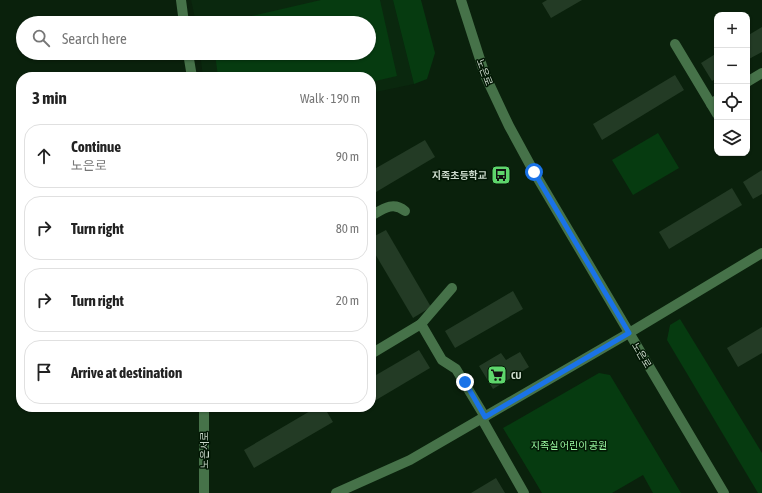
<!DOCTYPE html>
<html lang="en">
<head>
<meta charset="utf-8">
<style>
  :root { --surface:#fff; --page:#f2f2f2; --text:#222; --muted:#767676; --line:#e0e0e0 }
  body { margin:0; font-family:"Asap Condensed","Noto Sans KR",sans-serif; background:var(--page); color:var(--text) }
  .controls { position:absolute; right:12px; top:12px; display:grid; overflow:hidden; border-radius:8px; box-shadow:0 1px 3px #0004 }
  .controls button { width:36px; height:36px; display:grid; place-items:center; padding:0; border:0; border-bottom:1px solid var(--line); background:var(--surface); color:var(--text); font:20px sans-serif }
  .stop { position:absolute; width:12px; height:12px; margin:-9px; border:3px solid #1a73e8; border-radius:50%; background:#fff }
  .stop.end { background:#1a73e8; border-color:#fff; box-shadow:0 1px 4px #0008 }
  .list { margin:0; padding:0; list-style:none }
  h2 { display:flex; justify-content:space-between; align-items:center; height:52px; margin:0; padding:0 16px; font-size:17px }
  h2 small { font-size:13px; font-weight:400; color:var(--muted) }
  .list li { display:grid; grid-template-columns:26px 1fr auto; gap:12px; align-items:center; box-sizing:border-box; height:64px; margin:0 8px 8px; padding:0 8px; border:1px solid var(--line); border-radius:16px }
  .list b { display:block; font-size:15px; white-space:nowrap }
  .list p { margin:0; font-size:13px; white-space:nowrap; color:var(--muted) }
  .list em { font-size:13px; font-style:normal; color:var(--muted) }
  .icon { flex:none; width:22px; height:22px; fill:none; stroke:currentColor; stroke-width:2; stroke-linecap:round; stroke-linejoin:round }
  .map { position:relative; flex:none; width:762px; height:493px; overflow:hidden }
  .search { position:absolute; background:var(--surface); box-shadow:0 1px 3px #0004; left:16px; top:16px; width:360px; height:44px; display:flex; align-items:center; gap:10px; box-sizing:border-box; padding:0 14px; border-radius:22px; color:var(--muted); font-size:15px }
  .panel { position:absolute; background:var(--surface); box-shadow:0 1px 3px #0004; left:16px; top:72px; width:360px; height:340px; border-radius:16px }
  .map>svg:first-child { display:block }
</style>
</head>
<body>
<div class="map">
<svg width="762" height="493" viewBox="0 0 762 493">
  <rect width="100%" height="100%" fill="#0a210c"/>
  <polygon fill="#0a280e" points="191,0 393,0 414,84 371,93 371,77 203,77 200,53 369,53 369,23 196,23"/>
  <g fill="#063b10">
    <polygon points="321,0 380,0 397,76 371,82 371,77 218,77 215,53 369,53 369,23 221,23"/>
    <polygon points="393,0 421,0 435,53 427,79 414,84"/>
    <polygon points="658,133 679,168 633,195 612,160"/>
    <polygon points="680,319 762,453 762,493 758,493 667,340 670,325"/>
    <polygon points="599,373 610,375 681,493 653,493 643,475 612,493 542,493 503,428"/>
  </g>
  <g fill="#233b25">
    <polygon points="547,0 582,0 551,18 542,3"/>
    <polygon points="762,27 762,52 747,60 747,36"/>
    <polygon points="717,53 717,78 712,81 701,63"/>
    <polygon points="675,75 684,90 602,140 593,124"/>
    <polygon points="425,140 435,157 371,195 371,171"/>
    <polygon points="762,170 762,194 753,199 743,182"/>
    <polygon points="732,188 742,205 669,249 659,232"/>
    <polygon points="386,230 431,307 413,318 371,247 371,238"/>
    <polygon points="513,291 523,309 455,348 445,331"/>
    <polygon points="762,327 762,353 738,367 727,348"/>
    <polygon points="419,350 430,368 371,403 371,378"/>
    <polygon points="520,352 529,367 493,389 479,366 501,353 506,360"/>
    <polygon points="317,407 324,407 333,422 254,468 244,450"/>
    <polygon points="496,478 505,493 471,493"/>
  </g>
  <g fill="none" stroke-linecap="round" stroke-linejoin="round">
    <g stroke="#467249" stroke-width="10">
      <polyline points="181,0 184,23"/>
      <polyline points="461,0 485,75 509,126 534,172 724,493"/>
      <polyline points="675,44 711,104 717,100"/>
      <polyline points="188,53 192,77"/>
      <polyline points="747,82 762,73"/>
      <polyline points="711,104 717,114"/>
      <path d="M371 216C383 209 393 201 405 211"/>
      <polyline points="452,288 421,324 442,360 456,369 485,417"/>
      <polyline points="371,354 421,324"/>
      <polyline points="204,407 204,493"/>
      <polyline points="482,419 524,493"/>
      <polyline points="336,493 410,460 629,333 762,253"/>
    </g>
  </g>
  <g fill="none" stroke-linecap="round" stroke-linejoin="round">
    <polyline stroke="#1a73e8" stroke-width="5" points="465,382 485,417 629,333 534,172"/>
  </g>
  <defs>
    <symbol id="bus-square" viewBox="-11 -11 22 22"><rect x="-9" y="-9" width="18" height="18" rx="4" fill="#5ed56c" stroke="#021704"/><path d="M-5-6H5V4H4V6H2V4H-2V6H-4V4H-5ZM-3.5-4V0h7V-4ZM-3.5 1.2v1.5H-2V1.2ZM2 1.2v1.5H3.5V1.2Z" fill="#111"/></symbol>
    <symbol id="supermarket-square" viewBox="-11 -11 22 22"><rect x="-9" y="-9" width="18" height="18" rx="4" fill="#5ed56c" stroke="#021704"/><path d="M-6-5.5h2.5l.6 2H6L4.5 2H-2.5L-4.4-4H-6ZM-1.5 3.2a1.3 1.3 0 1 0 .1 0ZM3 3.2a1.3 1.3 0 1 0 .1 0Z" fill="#111"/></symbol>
  </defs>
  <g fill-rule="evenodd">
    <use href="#bus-square" x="490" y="164" width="22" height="22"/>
    <use href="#supermarket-square" x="486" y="364" width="22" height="22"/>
  </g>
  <g text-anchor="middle" stroke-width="3" stroke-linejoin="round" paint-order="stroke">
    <g font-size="10" fill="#ccdacc" stroke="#021704">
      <text transform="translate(485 72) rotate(69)" y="4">노은로</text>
      <text transform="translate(642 355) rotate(59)" y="4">노은로</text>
      <text transform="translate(204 450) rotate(-90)" y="4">노은서로</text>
    </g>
    <g font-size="10" font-weight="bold" fill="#ccdacc" stroke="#021704" text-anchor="end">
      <text x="487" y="179">지족초등학교</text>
      <text x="511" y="379" text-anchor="start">CU</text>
    </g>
    <g font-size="10" fill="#9af8a1" stroke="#021704">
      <text x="569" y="449">지족실 어린이 공원</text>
    </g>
  </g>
</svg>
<div class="controls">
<button>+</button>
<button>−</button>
<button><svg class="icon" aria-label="locate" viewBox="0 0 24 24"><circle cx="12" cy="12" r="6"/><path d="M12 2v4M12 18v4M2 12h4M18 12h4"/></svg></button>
<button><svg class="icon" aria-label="layers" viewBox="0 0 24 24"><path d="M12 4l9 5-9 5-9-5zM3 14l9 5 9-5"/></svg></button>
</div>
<div class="stop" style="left:534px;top:172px"></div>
<div class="stop end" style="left:465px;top:382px"></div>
<div class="search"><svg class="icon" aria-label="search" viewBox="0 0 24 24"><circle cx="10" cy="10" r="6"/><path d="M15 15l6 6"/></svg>Search here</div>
<section class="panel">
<h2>3 min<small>Walk · 190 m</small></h2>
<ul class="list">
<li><svg class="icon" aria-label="ahead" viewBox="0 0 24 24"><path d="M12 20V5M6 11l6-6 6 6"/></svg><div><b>Continue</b><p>노은로</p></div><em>90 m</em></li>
<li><svg class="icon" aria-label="right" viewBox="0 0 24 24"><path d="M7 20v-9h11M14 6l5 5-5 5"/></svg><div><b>Turn right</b></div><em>80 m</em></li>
<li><svg class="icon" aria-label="right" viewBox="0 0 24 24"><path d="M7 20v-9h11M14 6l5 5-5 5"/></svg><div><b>Turn right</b></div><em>20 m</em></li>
<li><svg class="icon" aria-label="arrive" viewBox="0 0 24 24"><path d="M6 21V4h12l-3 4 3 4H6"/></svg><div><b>Arrive at destination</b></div></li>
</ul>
</section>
</div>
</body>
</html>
